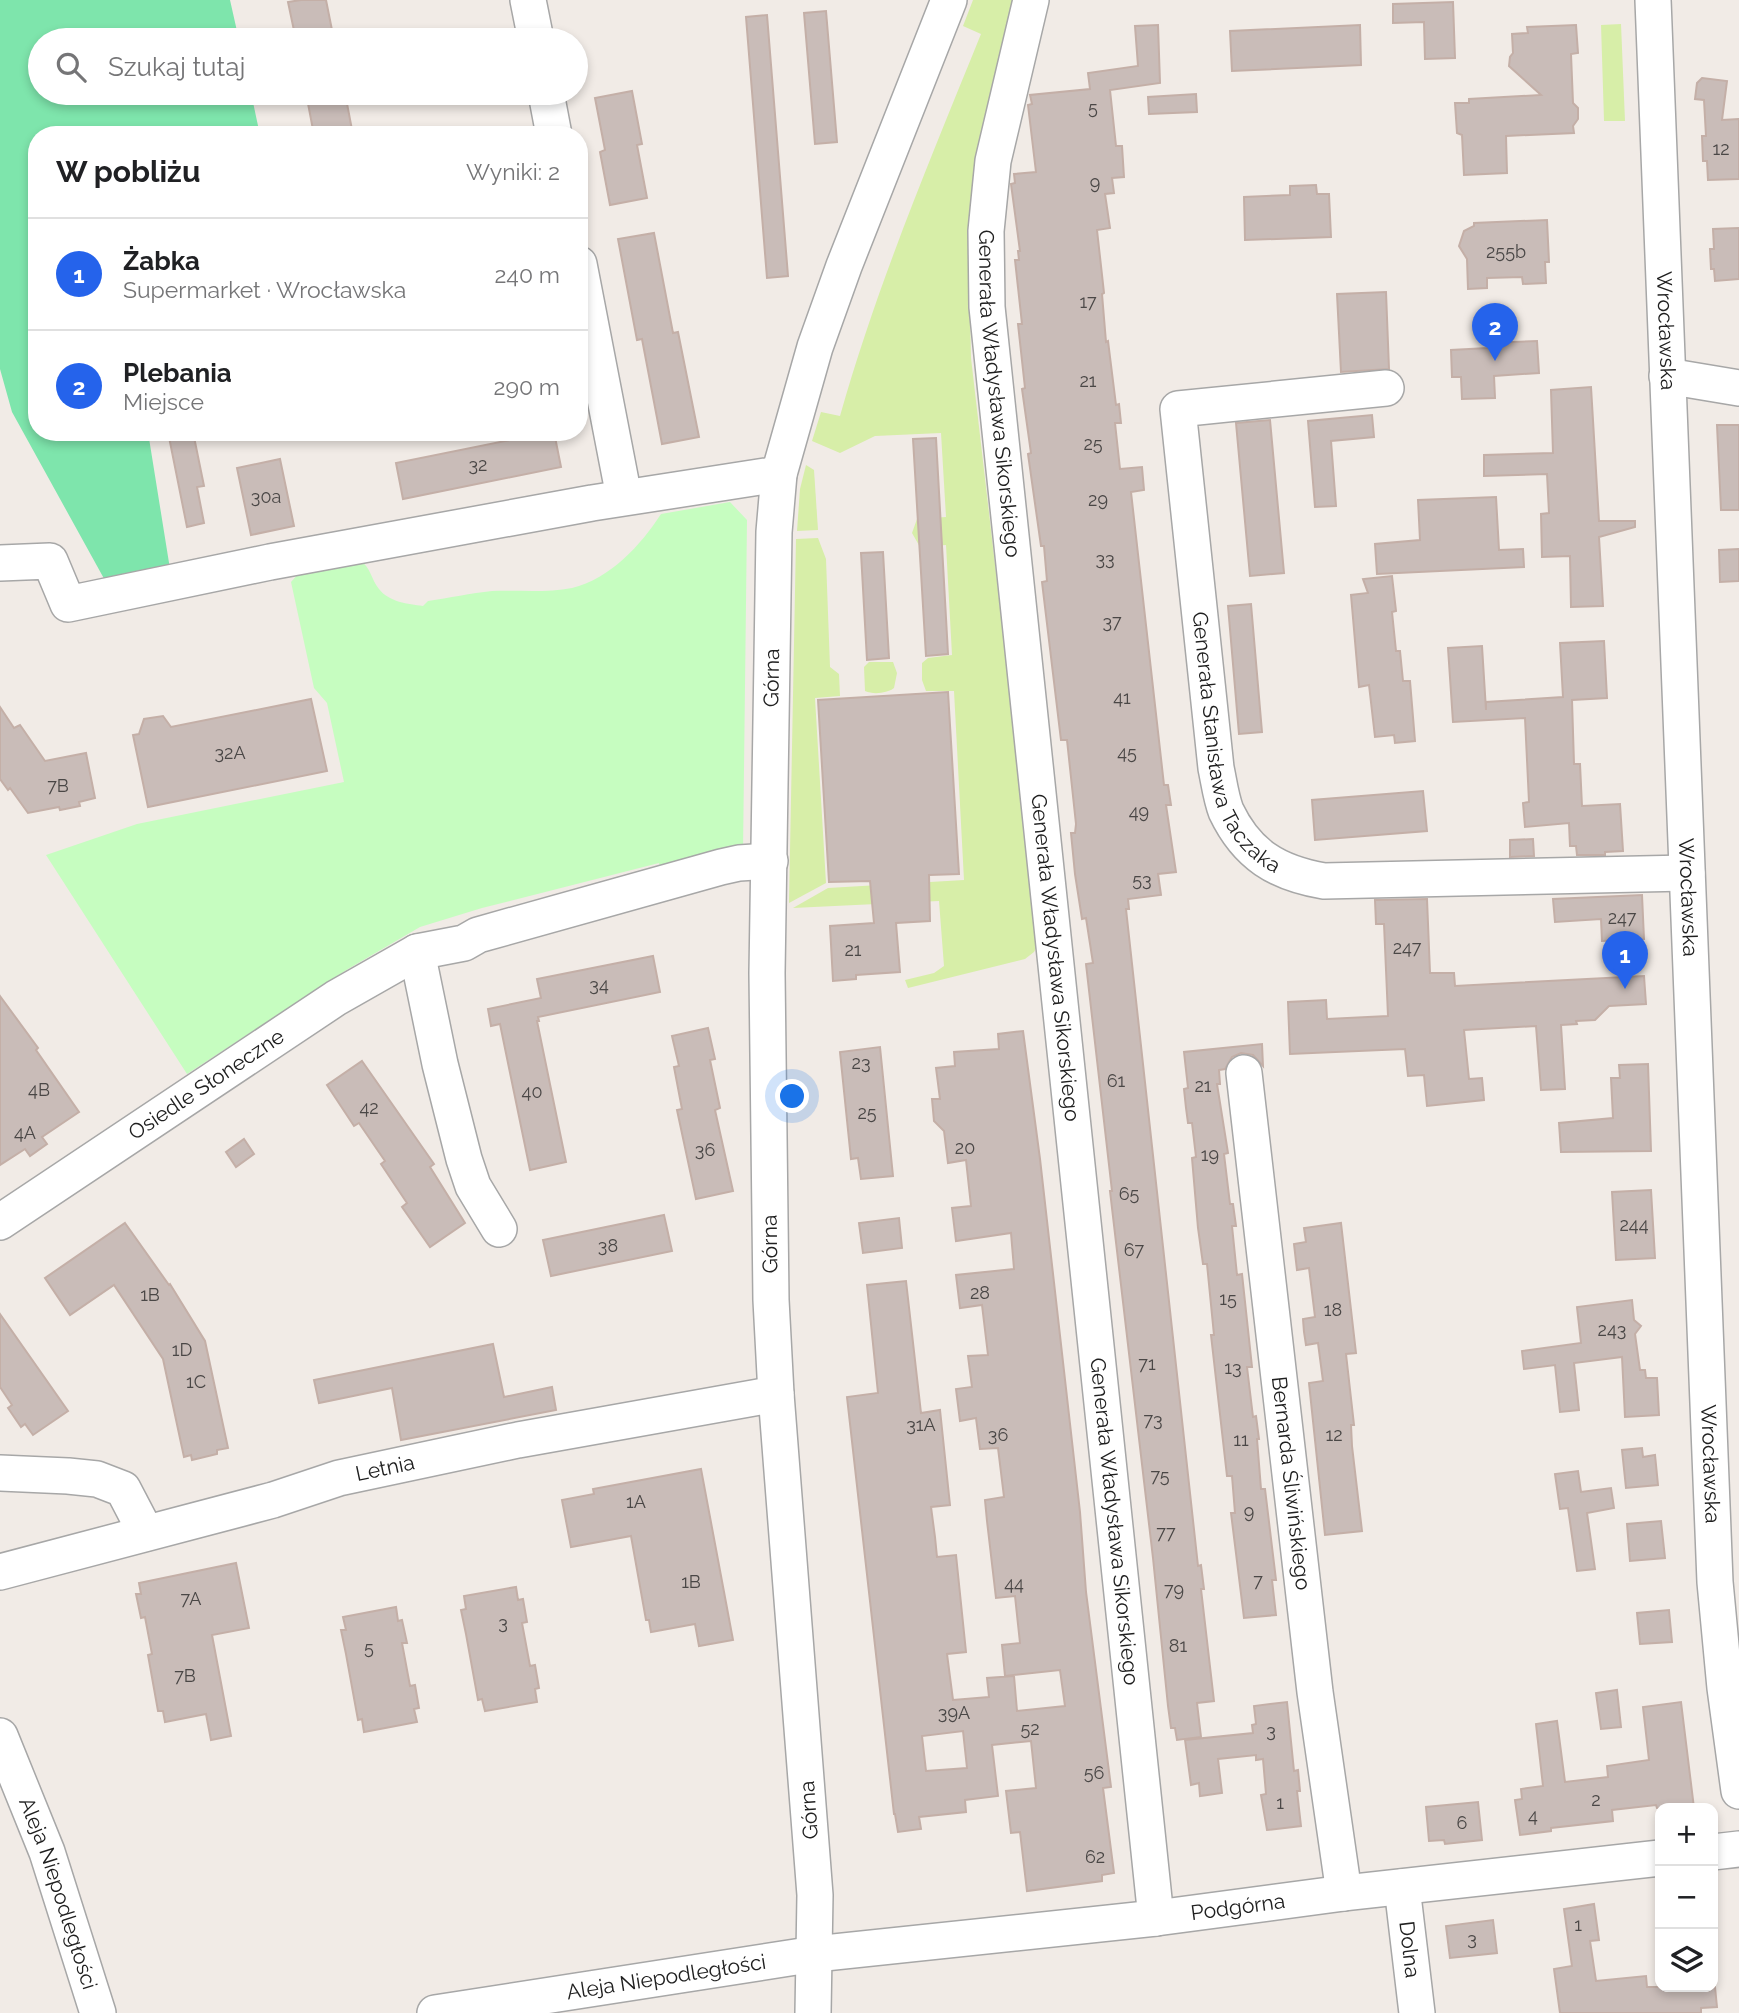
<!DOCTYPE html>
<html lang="pl">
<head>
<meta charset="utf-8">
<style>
  :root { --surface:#fff; --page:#f2f2f2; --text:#202124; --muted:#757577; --line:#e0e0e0; --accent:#2563eb }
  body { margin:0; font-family:Raleway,sans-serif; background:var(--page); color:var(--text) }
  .controls { position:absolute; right:21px; bottom:21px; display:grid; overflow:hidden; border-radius:14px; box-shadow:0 4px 10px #0003 }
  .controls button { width:63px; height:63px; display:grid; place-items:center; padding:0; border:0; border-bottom:2px solid var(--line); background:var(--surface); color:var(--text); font:35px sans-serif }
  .you { position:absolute; left:793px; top:1097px; width:24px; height:24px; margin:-18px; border:5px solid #fff; border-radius:50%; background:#1a73e8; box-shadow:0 0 0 10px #1a73e833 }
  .badge { display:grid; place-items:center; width:46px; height:46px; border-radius:50%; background:var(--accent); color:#fff; font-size:23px; font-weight:700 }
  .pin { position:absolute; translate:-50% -58px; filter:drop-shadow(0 2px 4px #0008) }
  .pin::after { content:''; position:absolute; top:37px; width:24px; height:21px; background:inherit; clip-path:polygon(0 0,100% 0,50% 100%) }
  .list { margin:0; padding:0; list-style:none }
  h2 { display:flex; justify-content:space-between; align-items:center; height:91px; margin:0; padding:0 28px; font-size:30px }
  h2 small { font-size:23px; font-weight:400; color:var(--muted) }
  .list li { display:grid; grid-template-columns:46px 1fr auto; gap:21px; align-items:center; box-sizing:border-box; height:112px; padding:0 28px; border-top:2px solid var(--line) }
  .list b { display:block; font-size:26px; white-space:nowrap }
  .list p { margin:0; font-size:23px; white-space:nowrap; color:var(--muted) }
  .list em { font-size:23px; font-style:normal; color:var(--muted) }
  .icon { flex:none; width:38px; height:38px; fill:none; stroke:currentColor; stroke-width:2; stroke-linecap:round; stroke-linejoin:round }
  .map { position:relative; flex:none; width:1739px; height:2013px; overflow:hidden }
  .search { position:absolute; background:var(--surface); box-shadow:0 4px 10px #0003; left:28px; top:28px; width:560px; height:77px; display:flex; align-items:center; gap:18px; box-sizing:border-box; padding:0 24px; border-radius:38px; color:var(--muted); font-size:26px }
  .panel { position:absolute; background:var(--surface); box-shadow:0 4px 10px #0003; left:28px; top:126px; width:560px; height:315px; border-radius:28px }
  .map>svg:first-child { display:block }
</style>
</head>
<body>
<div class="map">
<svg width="1739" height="2013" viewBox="0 0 1739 2013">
  <rect width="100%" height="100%" fill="#f1ebe6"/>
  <g fill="#d7eea8">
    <path d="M973 0H1015L975 176 968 230 971 358 1039 943 1034 952 1025 959 908 988 905 980 934 973 944 966 939 901 793 908 828 888 964 880 954 691H926L922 680V663L928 658 952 655 946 545 920 547 912 533 917 519 946 517 941 433 875 436 840 453 812 441 821 412 840 416C877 285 930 160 981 34L963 26Z"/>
    <polygon points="1621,24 1625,121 1604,121 1601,25"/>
    <polygon points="806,465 814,470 818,530 797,531 800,489"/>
    <polygon points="818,538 826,559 830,667 839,674 840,696 815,698 826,883 789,903 796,539"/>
    <path d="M869 662H893L897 673 894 688C887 693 874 695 865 691L864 667Z"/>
  </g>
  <path fill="#c6fdc0" d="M730 502 747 520 743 853 663 877 659 863 482 908 420 927 348 969 187 1074 46 855 137 824 344 782 327 703 314 688 291 582 299 573 360 560C371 568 371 579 379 589 389 602 408 604 423 606L428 601C449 598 471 593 492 591 518 590 547 593 572 588 610 579 641 545 661 514Z"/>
  <polygon fill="#7ee5ac" points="0,0 230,0 239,40 40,40 40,93 251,93 260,135 37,135 37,432 148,432 170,569 107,584 12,412 0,369"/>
  <g fill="#c9bcb8" stroke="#c4afa7" stroke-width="2" fill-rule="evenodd">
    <polygon points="301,0 326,0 334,40 296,40 288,2"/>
    <polygon points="1453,2 1455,58 1425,59 1424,22 1393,23 1393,4"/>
    <polygon points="826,11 837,142 815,144 804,13"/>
    <polygon points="767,15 788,276 767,278 746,17"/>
    <polygon points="1158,25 1160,83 1110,90 1116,146 1122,146 1124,177 1112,178 1114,193 1105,194 1110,228 1097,230 1104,293 1102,294 1106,342 1108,341 1116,405 1119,404 1121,423 1115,423 1120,469 1142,467 1144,490 1131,492 1164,785 1168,785 1171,805 1166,805 1176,872 1158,874 1161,895 1128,899 1129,909 1126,909 1198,1566 1201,1565 1204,1589 1201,1589 1214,1701 1197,1703 1201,1737 1177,1740 1175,1728 1171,1728 1168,1706 1153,1558 1110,1191 1112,1191 1086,964 1093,963 1086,918 1082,919 1075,874 1071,833 1075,833 1076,824 1067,740 1061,740 1042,582 1047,581 1044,546 1041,546 1028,454 1031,453 1022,389 1025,388 1018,324 1022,324 1015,260 1019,260 1018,251 1020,251 1011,184 1015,183 1014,174 1036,172 1028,105 1032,104 1030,95 1090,89 1088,73 1138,66 1135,26"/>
    <polygon points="1360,25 1361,65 1232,71 1230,31"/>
    <polygon points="1576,25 1578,53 1571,54 1573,103 1578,108 1578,119 1573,126 1574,133 1506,136 1507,173 1464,175 1462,135 1457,133 1455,103 1469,103 1469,99 1541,95 1509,66 1510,57 1513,53 1512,34 1528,33 1527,27"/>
    <polygon points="1702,78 1727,81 1722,120 1739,119 1739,179 1708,180 1707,161 1703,161 1702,136 1706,136 1704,100 1695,99 1697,83"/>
    <polygon points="632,91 642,144 637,145 647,198 610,205 600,152 605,150 595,98"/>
    <polygon points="306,93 345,93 353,135 314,135"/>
    <polygon points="1196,94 1197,112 1149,114 1148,97"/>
    <polygon points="1316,185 1317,194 1329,194 1331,237 1245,240 1244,197 1290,195 1290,186"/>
    <polygon points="1547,220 1549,262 1545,262 1546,283 1523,284 1522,277 1487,278 1487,288 1468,289 1467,259 1459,246 1464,231 1474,226 1474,223"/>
    <polygon points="1739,228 1739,279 1715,281 1714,269 1711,269 1710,249 1714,249 1713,229"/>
    <polygon points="654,233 673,333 678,332 699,437 662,444 642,339 637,340 618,239"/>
    <polygon points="1386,292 1389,369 1341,372 1337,294"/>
    <polygon points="1537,341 1539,373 1494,376 1495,398 1462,399 1461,377 1452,377 1451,350 1488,348 1488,343"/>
    <polygon points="1591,387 1599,521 1635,521 1635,527 1599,537 1603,606 1571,607 1570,556 1542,557 1541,514 1549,513 1547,474 1484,476 1484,455 1553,453 1551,390"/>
    <polygon points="1372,415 1374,437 1331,441 1336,506 1315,507 1308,421"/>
    <polygon points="1270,420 1284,573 1250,576 1236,423"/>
    <polygon points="1717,425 1739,425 1739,510 1721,510"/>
    <polygon points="168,432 193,432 204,486 197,487 204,523 187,527"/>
    <polygon points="549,432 554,432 561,467 403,499 396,463"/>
    <polygon points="936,438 948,654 926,656 913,439"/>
    <polygon points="280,459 294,526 251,535 237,468"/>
    <polygon points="1496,497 1499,550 1523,549 1524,567 1377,574 1375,544 1420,540 1418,500"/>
    <polygon points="1739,549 1739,581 1720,582 1719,550"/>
    <polygon points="883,552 889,658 867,660 861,553"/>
    <polygon points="1392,576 1396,611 1392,612 1396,651 1400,651 1403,681 1410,681 1415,741 1395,743 1394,735 1375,737 1369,685 1359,687 1351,595 1368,593 1363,579"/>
    <polygon points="1251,604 1262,732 1239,734 1228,606"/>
    <polygon points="1604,641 1607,698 1572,700 1574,764 1580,764 1582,806 1620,804 1623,851 1605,852 1605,855 1577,855 1576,846 1570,846 1569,823 1525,827 1523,803 1529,802 1525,718 1453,722 1448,648 1482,646 1486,710 1486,702 1563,697 1560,643"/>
    <polygon points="948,692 959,874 929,875 930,921 896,923 900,972 856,975 856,979 833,981 830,926 874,923 870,881 829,882 818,700"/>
    <polygon points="311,699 327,771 148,807 133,735 139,734 144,719 163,716 171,727"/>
    <polygon points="0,707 14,728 20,725 45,761 86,753 95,798 79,802 80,806 60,810 59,807 28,813 10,788 8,790 0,779"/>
    <polygon points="1423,791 1427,831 1315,840 1312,800"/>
    <polygon points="1533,839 1534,856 1510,857 1510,840"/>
    <polygon points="1642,895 1644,939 1602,941 1601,919 1555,922 1553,899"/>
    <polygon points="1427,899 1430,973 1454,973 1455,986 1644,976 1646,1004 1609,1006 1595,1020 1576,1021 1577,1024 1561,1025 1565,1089 1541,1090 1536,1026 1464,1030 1469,1079 1482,1078 1484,1100 1427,1106 1424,1075 1408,1076 1405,1049 1290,1054 1288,1002 1326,1000 1327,1019 1388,1016 1384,924 1376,924 1375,900"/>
    <polygon points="653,956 660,992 538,1017 539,1021 537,1021 566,1162 530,1170 500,1024 491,1026 488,1009 541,998 537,979"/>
    <polygon points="0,996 38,1048 36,1050 79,1112 42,1137 47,1144 30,1156 25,1149 0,1165"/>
    <polygon points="708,1028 715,1059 710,1060 720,1108 715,1110 733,1191 696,1199 677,1110 682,1109 674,1067 679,1066 672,1036"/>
    <path d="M1023 1031 1040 1159 1080 1512 1086 1592 1111 1787 1103 1788 1114 1873 1102 1875V1881L1027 1891 1020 1832 1011 1833 1006 1791 1036 1788 1031 1741 992 1745 998 1796 965 1800 966 1812 919 1817 921 1829 898 1832 895 1814H894L847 1397 878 1393 867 1285 906 1281 921 1413 940 1410 950 1505 931 1507 935 1537 937 1557 956 1555 966 1652 947 1654 953 1700 989 1697 987 1678 1014 1676 1017 1711 1065 1706 1060 1670 1005 1676 1002 1645 1020 1643 1015 1596 996 1598 987 1521 985 1500 1004 1497 998 1448 980 1449 976 1418 960 1421 956 1389 972 1387 968 1356 988 1355 982 1305 960 1308 956 1275 1014 1269 1011 1233 956 1241 952 1208 971 1206 966 1160 948 1163 944 1131 934 1121 932 1099H940L936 1068 955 1066 954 1052 999 1049 998 1034ZM963 1731 967 1768 926 1771 922 1736Z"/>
    <polygon points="1262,1044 1263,1066 1253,1055 1241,1053 1232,1057 1225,1069 1219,1070 1220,1084 1217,1084 1228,1153 1224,1154 1230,1204 1233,1204 1236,1226 1232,1226 1237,1275 1242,1274 1252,1367 1247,1367 1253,1417 1256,1416 1259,1439 1257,1439 1261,1489 1265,1489 1276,1580 1272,1580 1276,1615 1244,1618 1231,1513 1235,1513 1232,1476 1227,1476 1211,1335 1214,1335 1207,1264 1203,1264 1198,1228 1192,1158 1196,1157 1192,1123 1188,1123 1186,1108 1184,1089 1188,1088 1184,1052"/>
    <polygon points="880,1047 893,1176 861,1179 858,1158 851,1159 840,1052"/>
    <polygon points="362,1061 434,1164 430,1167 465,1223 430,1247 402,1207 407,1203 381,1164 385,1161 359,1123 354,1126 327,1085"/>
    <polygon points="1648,1064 1651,1151 1561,1152 1559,1123 1613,1118 1611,1078 1620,1078 1619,1065"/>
    <polygon points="244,1139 254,1154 236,1167 226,1152"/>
    <polygon points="1651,1190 1655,1258 1616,1260 1612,1192"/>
    <polygon points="664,1215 672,1251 551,1276 543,1240"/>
    <polygon points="899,1218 902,1248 863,1253 859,1223"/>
    <polygon points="125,1223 169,1285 170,1284 205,1341 228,1448 217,1450 217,1454 192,1460 191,1455 184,1457 163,1359 114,1285 70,1315 45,1278"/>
    <polygon points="1341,1223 1356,1353 1346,1354 1354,1425 1351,1425 1352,1446 1362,1531 1325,1535 1309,1383 1323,1381 1318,1343 1306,1345 1304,1332 1303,1319 1315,1317 1309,1268 1297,1270 1294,1244 1306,1242 1304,1228"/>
    <polygon points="1632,1300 1634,1320 1641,1326 1635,1334 1640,1370 1645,1370 1646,1378 1657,1378 1659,1415 1625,1417 1622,1357 1574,1363 1579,1410 1560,1412 1555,1365 1524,1369 1522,1351 1581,1343 1577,1307"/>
    <polygon points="0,1314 68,1411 33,1435 25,1424 21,1427 8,1408 12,1405 0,1387"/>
    <polygon points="493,1344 504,1397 552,1387 556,1410 401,1440 392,1388 319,1403 314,1380"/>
    <polygon points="1642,1448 1643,1457 1655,1455 1658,1485 1626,1488 1622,1450"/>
    <polygon points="701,1469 733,1640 699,1646 695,1624 651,1632 649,1620 646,1620 631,1536 571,1547 562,1500 594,1494 593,1489"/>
    <polygon points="1578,1471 1581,1492 1611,1488 1614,1508 1587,1513 1595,1569 1577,1571 1568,1508 1560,1509 1555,1474"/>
    <polygon points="1661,1521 1665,1558 1630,1561 1627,1524"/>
    <polygon points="236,1563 249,1628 212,1635 231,1736 211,1740 206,1714 165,1722 163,1711 158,1711 148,1655 152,1654 145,1617 141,1618 136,1594 141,1594 139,1583"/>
    <polygon points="516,1587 518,1600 523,1599 527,1622 522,1623 530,1666 535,1665 539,1688 535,1689 537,1702 485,1711 482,1699 478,1700 466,1634 461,1610 466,1609 464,1596"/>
    <polygon points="396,1607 398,1621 402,1620 407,1643 402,1643 410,1686 415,1685 419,1708 414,1709 417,1722 364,1732 362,1719 358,1720 346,1654 341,1630 346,1630 343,1617"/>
    <polygon points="1669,1610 1672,1642 1640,1644 1637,1613"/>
    <polygon points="1617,1690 1621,1727 1601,1729 1596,1693"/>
    <polygon points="1287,1702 1294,1771 1298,1770 1300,1791 1297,1791 1301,1826 1267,1830 1261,1795 1266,1794 1263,1759 1256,1760 1256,1755 1218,1759 1222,1793 1200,1796 1199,1783 1191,1785 1185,1740 1253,1733 1252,1725 1256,1724 1254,1706"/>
    <polygon points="1681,1702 1694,1808 1657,1808 1656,1805 1612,1810 1613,1821 1551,1828 1551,1831 1520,1835 1515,1800 1522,1799 1521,1789 1543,1786 1536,1724 1557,1721 1565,1782 1608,1777 1607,1766 1649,1760 1643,1707"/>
    <polygon points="1478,1802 1482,1840 1445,1844 1444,1840 1429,1841 1426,1807"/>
    <polygon points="1594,1904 1599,1940 1590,1941 1596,1981 1646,1976 1647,1987 1715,1987 1717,2007 1701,2008 1701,2013 1560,2013 1554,1969 1572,1966 1564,1909"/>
    <polygon points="1493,1920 1497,1953 1450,1958 1446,1926"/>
  </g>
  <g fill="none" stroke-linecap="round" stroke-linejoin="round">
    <defs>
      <g id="minor">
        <polyline points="528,0 536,40"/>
        <path id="s1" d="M1031 0 993 161 986 231 987 307 1156 1918"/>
        <path id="s2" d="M1653 0 1715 1582 1725 1688 1739 1791"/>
        <polyline points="546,93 554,135"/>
        <polyline points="579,264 624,497"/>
        <polyline points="1667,376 1739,388"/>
        <path id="s3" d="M1386 388 1178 409 1216 768C1219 782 1221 798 1226 811 1247 855 1277 873 1324 881L1687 873"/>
        <polyline points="0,563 50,561 68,604 270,562 592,503 779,474"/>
        <path id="s4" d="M1244 1073 1315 1692 1344 1893"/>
        <path id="s5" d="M0 1222 336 998 417 952"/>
        <polyline points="499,1229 473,1186 464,1159 440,1064 417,952 464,943 478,935 721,867 739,863 770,861"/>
        <polyline points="0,1473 68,1476 97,1479 123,1489 146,1533"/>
        <path id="s6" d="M0 1572 273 1500 339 1478 518 1440 776 1394"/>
        <path id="s7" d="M0 1736 47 1852 98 2013"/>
        <polyline points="1713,1852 1739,1849"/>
        <path id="s8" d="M1402 1887 1417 2013"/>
        <path id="s9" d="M435 2013 815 1954 1156 1918 1344 1893 1660 1858"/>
        <path id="s10" d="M813 2013 815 1895 776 1394 771 1300 767 973 774 532 779 474 815 347 844 266 949 0"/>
      </g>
    </defs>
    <use href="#minor" stroke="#a7a7a7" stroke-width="38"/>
    <use href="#minor" stroke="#fff" stroke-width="35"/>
  </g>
  <g text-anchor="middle" stroke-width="5" stroke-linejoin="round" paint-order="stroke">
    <g font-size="18" fill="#4a4746">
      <text x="1093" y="114">5</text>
      <text x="1721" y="155">12</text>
      <text x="1095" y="189">9</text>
      <text x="1506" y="258">255b</text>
      <text x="1088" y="308">17</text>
      <text x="1088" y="387">21</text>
      <text x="1093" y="450">25</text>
      <text x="478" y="471">32</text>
      <text x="266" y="503">30a</text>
      <text x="1098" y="506">29</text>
      <text x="1105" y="565">33</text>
      <text x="1112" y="628">37</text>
      <text x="1122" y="704">41</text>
      <text x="230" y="759">32A</text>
      <text x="1127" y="759">45</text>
      <text x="58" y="792">7B</text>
      <text x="1139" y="818">49</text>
      <text x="1142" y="886">53</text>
      <text x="1622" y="924">247</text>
      <text x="1407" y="954">247</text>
      <text x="853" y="956">21</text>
      <text x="599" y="991">34</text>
      <text x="861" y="1069">23</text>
      <text x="1116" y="1087">61</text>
      <text x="1203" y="1092">21</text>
      <text x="39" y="1096">4B</text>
      <text x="532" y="1098">40</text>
      <text x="369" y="1114">42</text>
      <text x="867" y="1119">25</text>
      <text x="25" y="1139">4A</text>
      <text x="965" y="1154">20</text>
      <text x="705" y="1156">36</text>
      <text x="1210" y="1161">19</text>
      <text x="1129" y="1200">65</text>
      <text x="1634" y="1231">244</text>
      <text x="608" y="1252">38</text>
      <text x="1134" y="1256">67</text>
      <text x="980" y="1299">28</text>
      <text x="150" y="1301">1B</text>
      <text x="1228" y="1305">15</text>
      <text x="1333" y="1316">18</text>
      <text x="1612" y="1336">243</text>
      <text x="182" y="1356">1D</text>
      <text x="1147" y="1370">71</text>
      <text x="1233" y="1374">13</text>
      <text x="196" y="1388">1C</text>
      <text x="1153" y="1426">73</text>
      <text x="921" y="1431">31A</text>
      <text x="998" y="1441">36</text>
      <text x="1334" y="1441">12</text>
      <text x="1241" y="1446">11</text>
      <text x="1160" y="1482">75</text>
      <text x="636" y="1508">1A</text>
      <text x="1249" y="1518">9</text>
      <text x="1166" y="1539">77</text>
      <text x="1258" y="1587">7</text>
      <text x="691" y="1588">1B</text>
      <text x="1014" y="1590">44</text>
      <text x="1174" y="1596">79</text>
      <text x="191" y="1605">7A</text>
      <text x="503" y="1629">3</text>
      <text x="1178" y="1652">81</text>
      <text x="369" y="1654">5</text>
      <text x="185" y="1682">7B</text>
      <text x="954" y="1719">39A</text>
      <text x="1030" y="1735">52</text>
      <text x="1271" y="1737">3</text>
      <text x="1094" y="1779">56</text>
      <text x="1596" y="1806">2</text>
      <text x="1280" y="1809">1</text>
      <text x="1533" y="1822">4</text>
      <text x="1462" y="1829">6</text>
      <text x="1095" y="1863">62</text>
      <text x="1578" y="1931">1</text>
      <text x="1472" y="1945">3</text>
    </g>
    <g font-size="21" fill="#202020" stroke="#fff">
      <text dy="7" stroke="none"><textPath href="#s2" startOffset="331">Wrocławska</textPath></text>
      <text dy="7" stroke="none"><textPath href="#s1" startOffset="399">Generała Władysława Sikorskiego</textPath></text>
      <text dy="7" stroke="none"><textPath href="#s10" startOffset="1337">Górna</textPath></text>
      <text dy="7" stroke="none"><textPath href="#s3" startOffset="553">Generała Stanisława Taczaka</textPath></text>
      <text dy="7" stroke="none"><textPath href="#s2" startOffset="898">Wrocławska</textPath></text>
      <text dy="7" stroke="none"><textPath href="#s1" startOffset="966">Generała Władysława Sikorskiego</textPath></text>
      <text dy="7" stroke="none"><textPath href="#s5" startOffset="248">Osiedle Słoneczne</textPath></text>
      <text transform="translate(770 1244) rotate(-91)" y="7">Górna</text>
      <text dy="7" stroke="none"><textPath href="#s2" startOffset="1465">Wrocławska</textPath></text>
      <text dy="7" stroke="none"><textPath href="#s6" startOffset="399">Letnia</textPath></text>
      <text dy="7" stroke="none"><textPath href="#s4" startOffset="413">Bernarda Śliwińskiego</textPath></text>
      <text dy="7" stroke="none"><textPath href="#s1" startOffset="1533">Generała Władysława Sikorskiego</textPath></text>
      <text transform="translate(809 1810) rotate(-94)" y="7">Górna</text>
      <text dy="7" stroke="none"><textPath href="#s7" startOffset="168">Aleja Niepodległości</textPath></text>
      <text dy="7" stroke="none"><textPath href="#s9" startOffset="810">Podgórna</textPath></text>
      <text dy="7" stroke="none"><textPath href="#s8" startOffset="63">Dolna</textPath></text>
      <text dy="7" stroke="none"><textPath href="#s9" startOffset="234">Aleja Niepodległości</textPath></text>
    </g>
  </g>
</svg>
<div class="controls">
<button>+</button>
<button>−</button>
<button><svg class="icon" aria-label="layers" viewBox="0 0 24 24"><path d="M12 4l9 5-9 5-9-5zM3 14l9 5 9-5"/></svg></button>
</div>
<div class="you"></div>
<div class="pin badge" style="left:1625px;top:989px">1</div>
<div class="pin badge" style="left:1495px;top:361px">2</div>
<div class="search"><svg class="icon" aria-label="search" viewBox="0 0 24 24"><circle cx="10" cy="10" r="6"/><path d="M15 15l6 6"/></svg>Szukaj tutaj</div>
<section class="panel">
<h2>W pobliżu<small>Wyniki: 2</small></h2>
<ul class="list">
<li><span class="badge">1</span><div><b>Żabka</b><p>Supermarket · Wrocławska</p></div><em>240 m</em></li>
<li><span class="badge">2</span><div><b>Plebania</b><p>Miejsce</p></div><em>290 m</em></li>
</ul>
</section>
</div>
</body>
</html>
